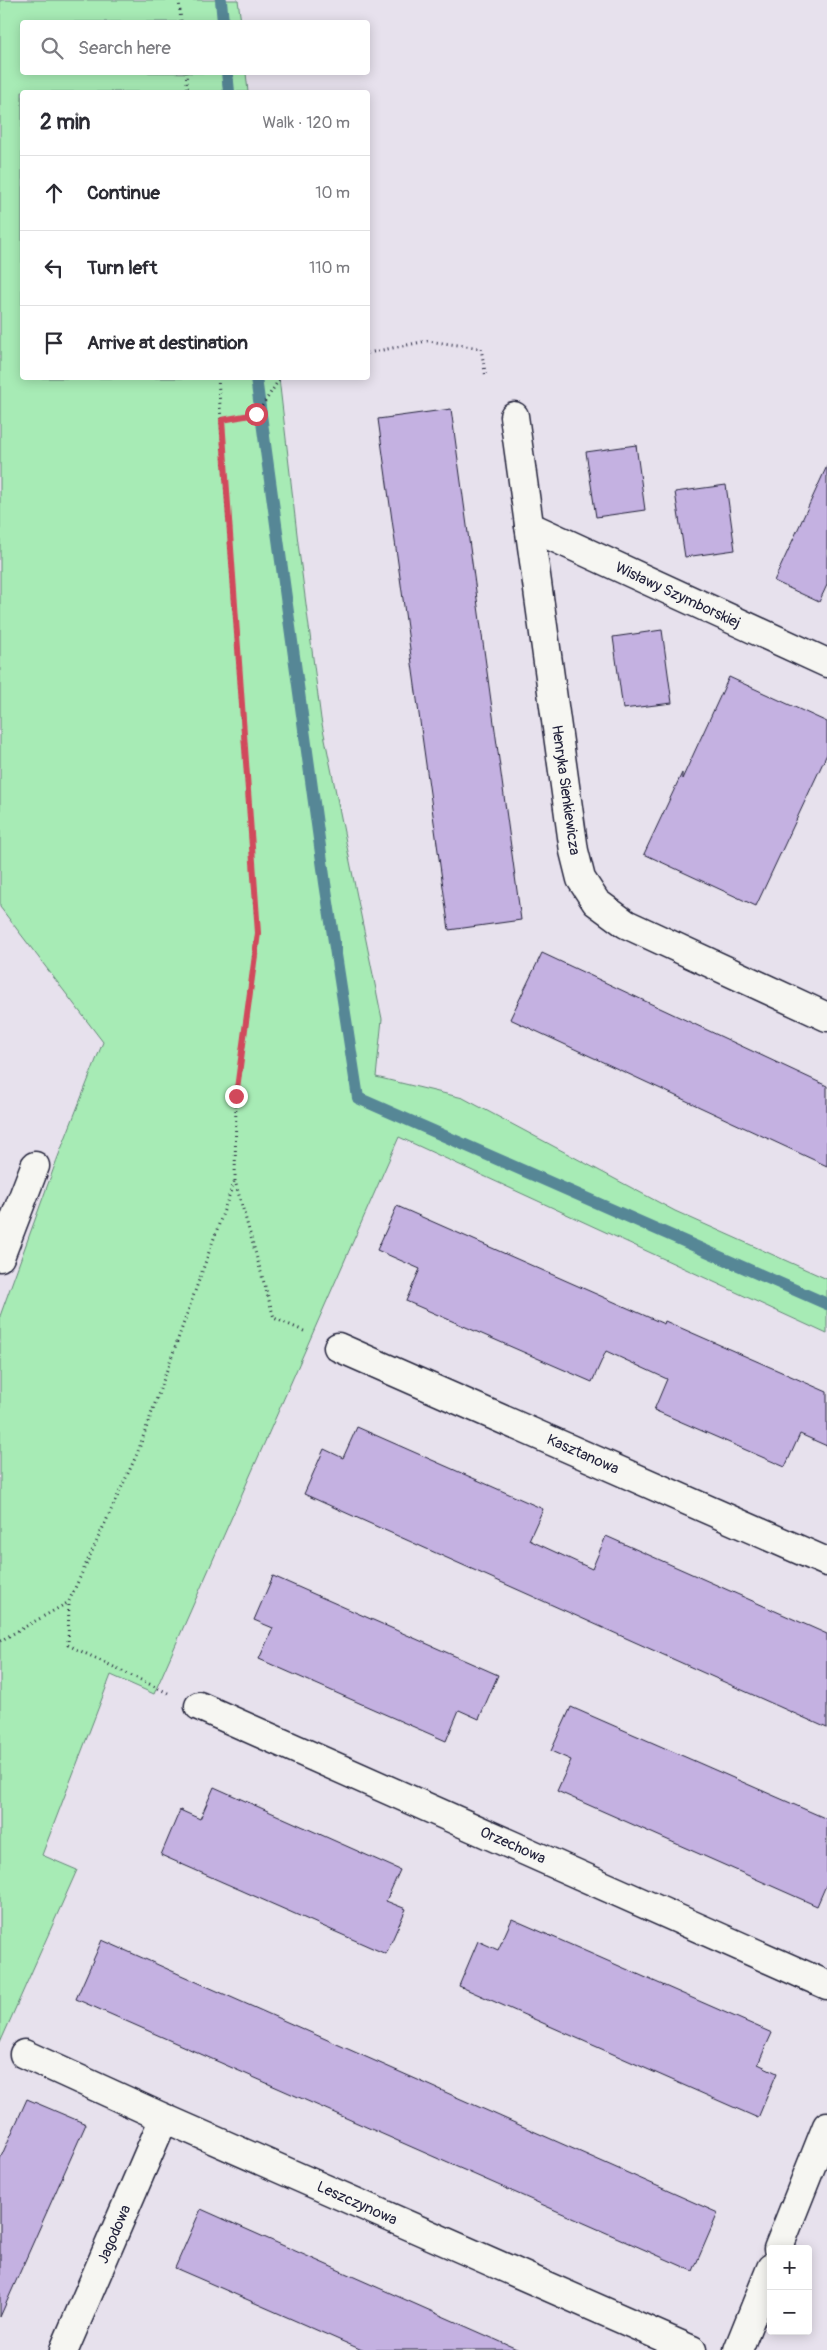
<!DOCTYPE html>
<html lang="en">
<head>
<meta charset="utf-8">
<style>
  :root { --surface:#fff; --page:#f2f2f3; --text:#2b2b33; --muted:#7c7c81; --line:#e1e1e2 }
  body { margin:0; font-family:Pangolin,sans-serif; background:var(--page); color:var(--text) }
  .controls { position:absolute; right:15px; bottom:15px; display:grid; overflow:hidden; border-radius:5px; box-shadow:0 2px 12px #0003 }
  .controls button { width:45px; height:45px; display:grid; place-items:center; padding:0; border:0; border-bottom:1px solid var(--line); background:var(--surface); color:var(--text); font:25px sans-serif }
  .stop { position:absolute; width:15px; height:15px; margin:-11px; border:4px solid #d1495b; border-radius:50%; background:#fff }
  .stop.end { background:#d1495b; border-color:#fff; box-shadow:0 1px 5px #0008 }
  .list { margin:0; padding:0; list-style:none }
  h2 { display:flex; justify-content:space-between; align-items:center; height:65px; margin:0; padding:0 20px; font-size:21px }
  h2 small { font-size:16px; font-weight:400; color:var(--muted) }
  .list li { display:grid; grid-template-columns:32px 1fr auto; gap:15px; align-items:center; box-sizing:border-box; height:75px; padding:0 20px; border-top:1px solid var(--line) }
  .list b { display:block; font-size:19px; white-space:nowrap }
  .list em { font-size:16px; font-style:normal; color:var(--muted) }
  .icon { flex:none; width:28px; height:28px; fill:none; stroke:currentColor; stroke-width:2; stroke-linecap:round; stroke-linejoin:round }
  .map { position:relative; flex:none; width:827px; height:2350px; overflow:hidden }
  .search { position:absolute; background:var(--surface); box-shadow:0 2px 12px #0003; left:20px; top:20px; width:350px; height:55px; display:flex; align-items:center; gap:12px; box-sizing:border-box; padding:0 18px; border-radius:5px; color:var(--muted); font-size:19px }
  .panel { position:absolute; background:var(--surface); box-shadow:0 2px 12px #0003; left:20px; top:90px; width:350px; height:290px; border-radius:5px }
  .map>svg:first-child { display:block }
</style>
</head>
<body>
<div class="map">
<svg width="827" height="2350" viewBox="0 0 827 2350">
  <rect width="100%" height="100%" fill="#e7e1ed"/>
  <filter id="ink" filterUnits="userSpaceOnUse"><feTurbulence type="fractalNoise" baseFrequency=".02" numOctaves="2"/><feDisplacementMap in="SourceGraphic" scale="10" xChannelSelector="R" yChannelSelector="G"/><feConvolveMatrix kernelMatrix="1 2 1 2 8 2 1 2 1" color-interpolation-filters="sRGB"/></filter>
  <g filter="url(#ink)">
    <polygon fill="#a7ebb5" stroke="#648678" points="0,0 238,0 241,22 22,22 22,72 246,73 248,92 22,92 22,378 279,378 298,543 321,719 382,1019 376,1077 463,1098 675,1211 827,1279 827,1334 399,1137 154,1694 111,1675 42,1855 77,1870 0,2043 0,1316 56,1162 103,1042 0,907"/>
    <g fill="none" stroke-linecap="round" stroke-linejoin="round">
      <g stroke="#568796" stroke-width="12">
        <polyline points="221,0 223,22"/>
        <polyline points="227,72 229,92"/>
        <polyline points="256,378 325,883 358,1098 827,1304"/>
      </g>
    </g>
    <g fill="#c4b1e1" stroke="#22223b">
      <polygon points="451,409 521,920 449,930 378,419"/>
      <polygon points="636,445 645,510 596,517 586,452"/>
      <polygon points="827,466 827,585 819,602 774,581"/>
      <polygon points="726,485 735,550 685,557 675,492"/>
      <polygon points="662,630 672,703 623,709 613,637"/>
      <polygon points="729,677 827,722 827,754 756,906 644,854 682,773 682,779"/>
      <polygon points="542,953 827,1086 827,1166 510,1019"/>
      <polygon points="397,1206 664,1324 665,1321 827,1392 827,1446 800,1434 785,1467 654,1410 667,1379 606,1351 592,1382 406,1301 420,1269 377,1250"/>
      <polygon points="357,1427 543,1509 529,1540 592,1569 606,1536 827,1634 827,1728 304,1494 324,1449 343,1458"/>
      <polygon points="273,1576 498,1675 479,1719 459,1710 446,1741 259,1659 273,1628 254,1620"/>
      <polygon points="571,1707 827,1819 827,1883 817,1906 557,1791 571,1760 551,1751"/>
      <polygon points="214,1787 400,1870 386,1901 406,1909 386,1954 161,1855 180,1810 200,1819"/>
      <polygon points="512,1919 772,2033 758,2064 777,2073 758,2118 459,1986 478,1941 498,1950"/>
      <polygon points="102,1940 718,2213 693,2271 76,1999"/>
      <polygon points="27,2099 86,2124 0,2317 0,2159"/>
      <polygon points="201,2209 266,2238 519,2350 362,2350 205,2281 175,2268"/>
    </g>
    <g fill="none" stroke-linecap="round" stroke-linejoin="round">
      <defs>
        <g id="minor">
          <polyline points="514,416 574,851 581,879 596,902 626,924 827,1017"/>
          <polyline points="529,526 827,663"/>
          <polyline points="0,1257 35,1166"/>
          <polyline points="338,1347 827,1562"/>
          <polyline points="199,1706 827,1985"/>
          <polyline points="24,2054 164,2118 692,2350"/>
          <polyline points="778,2249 827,2126"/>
          <polyline points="64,2350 164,2118"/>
          <polyline points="738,2350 771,2268"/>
        </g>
      </defs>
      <use href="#minor" stroke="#22223b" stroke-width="31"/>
      <g stroke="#22223b" stroke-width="3" stroke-dasharray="1 4" stroke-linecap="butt">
        <polyline points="179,0 181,22"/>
        <polyline points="186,72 188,92"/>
        <polyline points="368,353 427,341 481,348 486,378"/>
        <polyline points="218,378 258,933 236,1096 235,1181 274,1318 306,1332"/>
        <polyline points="222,420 257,414 280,378"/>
        <polyline points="0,1641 69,1602"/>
        <polyline points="168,1693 68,1645 69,1601 137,1454 234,1182"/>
      </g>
      <use href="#minor" stroke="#f6f6f2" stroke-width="28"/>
    </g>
  </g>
  <g fill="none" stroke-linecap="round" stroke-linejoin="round" filter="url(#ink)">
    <polyline stroke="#d1495b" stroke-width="6" points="236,1096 258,933 222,420 256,414"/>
  </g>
  <g text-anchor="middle" stroke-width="4.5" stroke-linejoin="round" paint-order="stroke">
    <g font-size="15" fill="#22223b" stroke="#f6f6f2">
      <text transform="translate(678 595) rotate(25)" y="5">Wisławy Szymborskiej</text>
      <text transform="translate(566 790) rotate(82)" y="5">Henryka Sienkiewicza</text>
      <text transform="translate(583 1454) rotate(24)" y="5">Kasztanowa</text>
      <text transform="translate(513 1845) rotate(24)" y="5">Orzechowa</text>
      <text transform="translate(357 2203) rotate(24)" y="5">Leszczynowa</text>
      <text transform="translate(114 2234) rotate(-67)" y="5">Jagodowa</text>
    </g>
  </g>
</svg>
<div class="controls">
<button>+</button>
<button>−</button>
</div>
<div class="stop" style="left:256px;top:414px"></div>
<div class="stop end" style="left:236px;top:1096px"></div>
<div class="search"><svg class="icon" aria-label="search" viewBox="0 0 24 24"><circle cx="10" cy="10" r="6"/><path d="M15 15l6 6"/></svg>Search here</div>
<section class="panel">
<h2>2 min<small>Walk · 120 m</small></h2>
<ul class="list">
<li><svg class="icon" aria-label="ahead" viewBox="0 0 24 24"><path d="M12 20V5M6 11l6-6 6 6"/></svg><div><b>Continue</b></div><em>10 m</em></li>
<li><svg class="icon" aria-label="left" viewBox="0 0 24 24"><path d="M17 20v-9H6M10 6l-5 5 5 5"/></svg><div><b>Turn left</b></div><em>110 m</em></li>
<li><svg class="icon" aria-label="arrive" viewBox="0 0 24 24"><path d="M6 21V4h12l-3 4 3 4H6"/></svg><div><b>Arrive at destination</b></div></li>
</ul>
</section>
</div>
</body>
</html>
